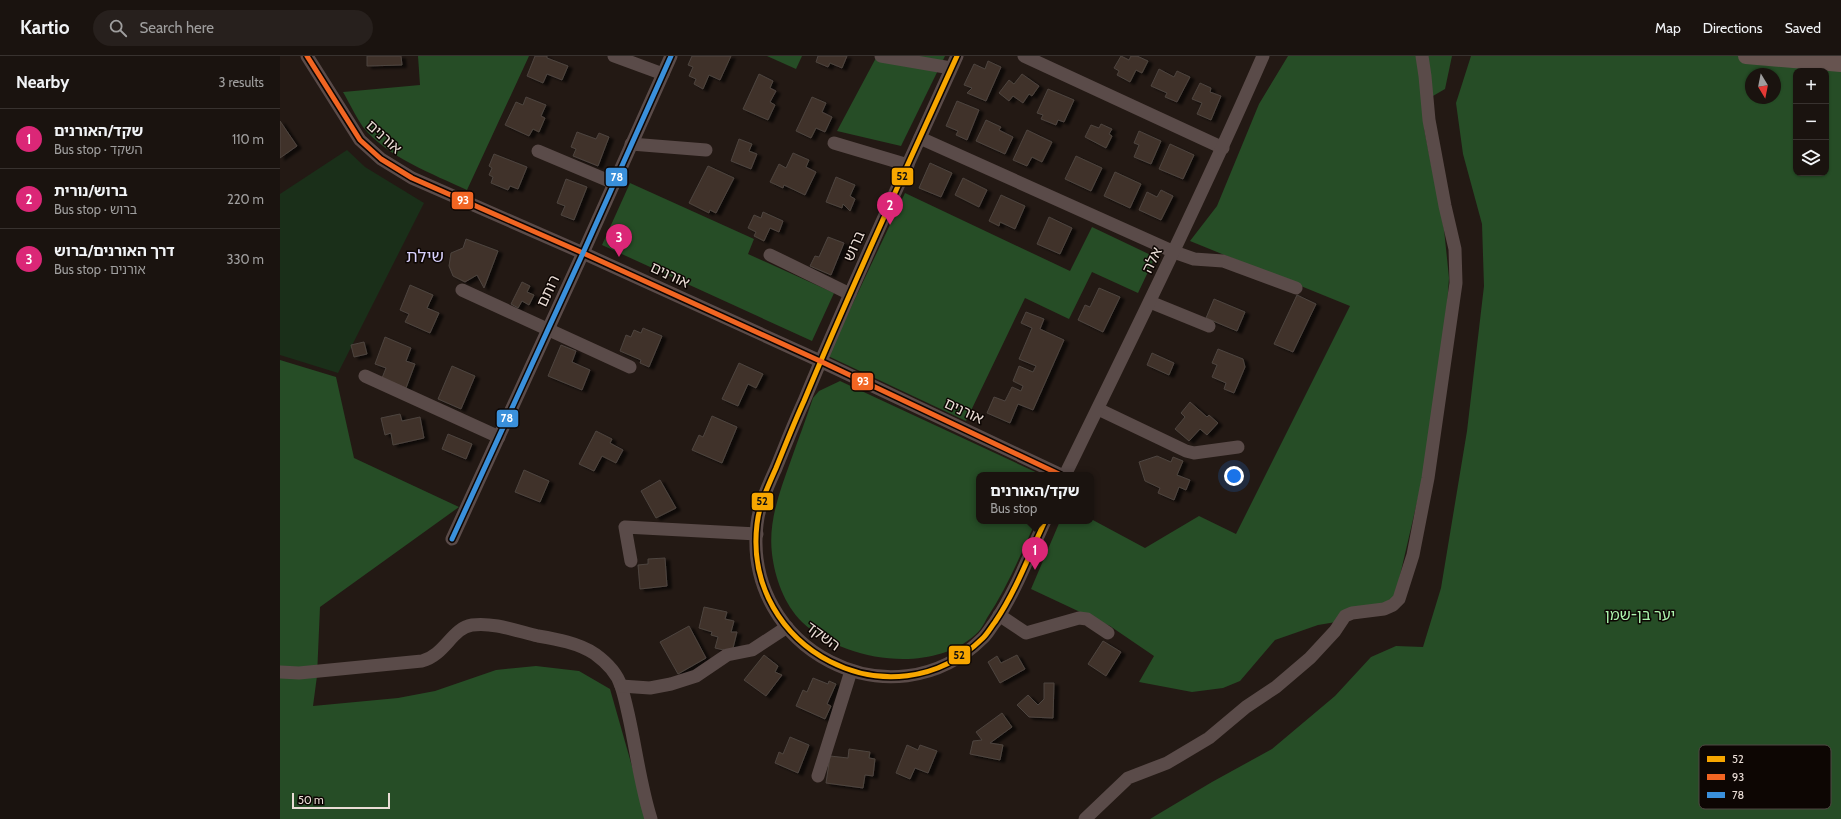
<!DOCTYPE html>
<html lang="en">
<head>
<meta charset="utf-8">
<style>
  :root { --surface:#1a130f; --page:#27201d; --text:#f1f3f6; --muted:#9f9e9e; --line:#38322f; --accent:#db2777 }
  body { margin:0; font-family:Cabin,"Noto Sans Hebrew",sans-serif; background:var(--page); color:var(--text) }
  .controls { position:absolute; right:12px; top:12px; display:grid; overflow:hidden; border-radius:8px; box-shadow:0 1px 3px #0004 }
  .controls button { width:36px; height:36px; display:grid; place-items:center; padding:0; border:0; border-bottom:1px solid var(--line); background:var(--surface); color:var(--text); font:20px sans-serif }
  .compass { position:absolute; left:1465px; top:12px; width:36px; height:36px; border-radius:50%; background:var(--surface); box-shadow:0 1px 3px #0004; rotate:170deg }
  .scale { position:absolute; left:12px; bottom:10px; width:98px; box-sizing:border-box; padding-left:4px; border:2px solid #eaddd6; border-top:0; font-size:11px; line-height:14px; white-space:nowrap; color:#eaddd6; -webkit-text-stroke:3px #0d0603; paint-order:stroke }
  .you { position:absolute; left:954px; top:420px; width:14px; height:14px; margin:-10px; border:3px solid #fff; border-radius:50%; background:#1a73e8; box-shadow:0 0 0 6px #1a73e833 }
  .badge { display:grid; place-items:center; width:26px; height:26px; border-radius:50%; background:var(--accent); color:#fff; font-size:13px; font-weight:700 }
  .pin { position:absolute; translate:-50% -33px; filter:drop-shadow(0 1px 2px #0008) }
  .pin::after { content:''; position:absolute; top:21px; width:14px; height:12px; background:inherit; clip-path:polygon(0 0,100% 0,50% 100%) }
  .popup { position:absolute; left:696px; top:416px; width:118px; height:52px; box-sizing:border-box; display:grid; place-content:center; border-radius:8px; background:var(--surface); filter:drop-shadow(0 1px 3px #0005); font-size:13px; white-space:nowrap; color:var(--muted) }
  .popup b { font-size:15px; color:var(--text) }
  .popup::after { content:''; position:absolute; left:50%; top:100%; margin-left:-8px; border:8px solid transparent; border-top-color:var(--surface) }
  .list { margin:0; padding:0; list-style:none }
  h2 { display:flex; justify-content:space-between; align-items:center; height:52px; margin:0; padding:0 16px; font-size:17px }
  h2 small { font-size:13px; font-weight:400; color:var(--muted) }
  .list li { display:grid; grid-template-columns:26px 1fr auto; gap:12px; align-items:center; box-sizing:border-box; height:60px; padding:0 16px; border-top:1px solid var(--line) }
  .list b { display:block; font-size:15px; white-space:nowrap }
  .list p { margin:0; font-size:13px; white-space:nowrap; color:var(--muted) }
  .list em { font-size:13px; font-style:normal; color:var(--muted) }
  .icon { flex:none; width:22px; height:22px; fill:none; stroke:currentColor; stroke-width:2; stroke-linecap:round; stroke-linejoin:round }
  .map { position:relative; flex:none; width:1561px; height:763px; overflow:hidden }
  header { display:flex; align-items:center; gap:24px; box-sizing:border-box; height:56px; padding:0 20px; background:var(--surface); border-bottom:1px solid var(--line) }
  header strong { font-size:19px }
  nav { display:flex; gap:22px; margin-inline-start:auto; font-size:14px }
  .search { width:280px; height:36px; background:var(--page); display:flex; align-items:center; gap:10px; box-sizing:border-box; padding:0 14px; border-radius:22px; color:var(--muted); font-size:15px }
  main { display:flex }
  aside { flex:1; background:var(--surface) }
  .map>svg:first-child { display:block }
</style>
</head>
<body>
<header>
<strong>Kartio</strong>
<div class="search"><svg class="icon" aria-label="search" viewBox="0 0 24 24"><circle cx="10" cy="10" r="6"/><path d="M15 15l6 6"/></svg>Search here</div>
<nav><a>Map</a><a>Directions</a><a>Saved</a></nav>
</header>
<main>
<aside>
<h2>Nearby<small>3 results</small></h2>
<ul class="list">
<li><span class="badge">1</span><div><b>שקד/האורנים</b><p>Bus stop · השקד</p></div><em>110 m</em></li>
<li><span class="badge">2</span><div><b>ברוש/נורית</b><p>Bus stop · ברוש</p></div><em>220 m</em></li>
<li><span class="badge">3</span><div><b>דרך האורנים/ברוש</b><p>Bus stop · אורנים</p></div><em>330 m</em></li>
</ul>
</aside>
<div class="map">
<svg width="1561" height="763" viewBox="0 0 1561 763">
  <defs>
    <filter id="shadow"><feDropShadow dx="4.5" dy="2.5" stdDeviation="1" flood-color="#0009"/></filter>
  </defs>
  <rect width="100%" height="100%" fill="#231914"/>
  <polygon fill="#1a2f19" points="67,94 85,111 144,147 58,317 0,299 0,138"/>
  <g fill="#264d26" fill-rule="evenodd">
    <path d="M138 0H249L187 134C153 118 107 101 83 71 76 61 70 48 63 36L140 29Z"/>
    <polygon points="487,0 522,0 516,13"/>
    <polygon points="597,0 665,0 621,90 557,75"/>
    <polygon points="1008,0 1172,0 1165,33 1146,44 1144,72 1164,173 1169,222 1165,279 1147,403 1115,541 1104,558 1038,569 995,584 960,625 943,632 912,636 859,626 874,600 830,570 751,533 780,465 811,465 811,463 865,492 919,460 956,478 1070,250 910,185 937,150 979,48"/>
    <path d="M1191 0H1561V763H870L932 726 992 693 1055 640 1091 601 1116 590 1143 591 1161 532 1187 375 1204 230 1202 168 1183 98 1176 47ZM1516 15H1546V117H1516ZM1471 18H1495V42H1471Z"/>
    <polygon points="350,127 474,183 468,198 554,237 532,285 322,189"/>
    <polygon points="625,137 790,215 812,171 875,201 858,237 812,216 789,263 745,242 686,365 548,300"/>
    <polygon points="0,304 56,321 74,402 179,451 40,551 37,620 33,650 118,642 155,635 216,614 256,610 299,615 330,633 367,763 0,763"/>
    <path d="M560 325 762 419H699V465H756C741 498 727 532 707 562 704 568 700 575 695 579 650 619 563 605 522 566 504 548 495 522 492 498 488 465 500 435 511 404 518 384 526 363 533 342L539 335Z"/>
  </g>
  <g fill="#41332a" stroke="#4d443f" filter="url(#shadow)">
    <polygon points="87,0 121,0 122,9 87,10"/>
    <polygon points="255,0 267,0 267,2 288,10 282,24 267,18 263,27 247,20"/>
    <polygon points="412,0 451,0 440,24 429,19 423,33 414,28 416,23 409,20 413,11 408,9"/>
    <polygon points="538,0 567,0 562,12 550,7 548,11 536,6"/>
    <polygon points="841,0 849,4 851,0 857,0 868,5 862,17 856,14 850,26 837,19 839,15 834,12"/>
    <polygon points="708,5 721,11 706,45 687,37 692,32 684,29 694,8 705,13"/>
    <polygon points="879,13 894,21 897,15 910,21 897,46 885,41 887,37 871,30"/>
    <polygon points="479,18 493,25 490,32 496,35 490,46 495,49 488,64 463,53"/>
    <polygon points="742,18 759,30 752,40 749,38 743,47 733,40 729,45 719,37 729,24 734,28"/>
    <polygon points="920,27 931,32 930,36 941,40 931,64 917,58 922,47 912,43"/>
    <polygon points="768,33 794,44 784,66 778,64 776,69 761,63 763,59 757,57"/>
    <polygon points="246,41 266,49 261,60 265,62 259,76 253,73 249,80 225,69 236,46 243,49"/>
    <polygon points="532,41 546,47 542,56 552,61 545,76 536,72 531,82 516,75"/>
    <polygon points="677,45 699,54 687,84 676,79 678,75 666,70"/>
    <polygon points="706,64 721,71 719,74 733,81 725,98 696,85"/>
    <polygon points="0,65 17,90 0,102"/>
    <polygon points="821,68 832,73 829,78 832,80 826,92 805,81 811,69 819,72"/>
    <polygon points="747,74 772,86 762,106 752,101 747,110 733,104"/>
    <polygon points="859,75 881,85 871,108 854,101 859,89 854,87"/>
    <polygon points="297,76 316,83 319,77 329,81 318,110 293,100 296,93 291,91"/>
    <polygon points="459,83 472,88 469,95 477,98 471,113 451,105"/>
    <polygon points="890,88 914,99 903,123 879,113"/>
    <polygon points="513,97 529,104 526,111 536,116 525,139 504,129 503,132 490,126 499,108 506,112"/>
    <polygon points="214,98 247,111 238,133 230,130 228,134 211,127 213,121 209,119 212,112 209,110"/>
    <polygon points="796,100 822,112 811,135 785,123"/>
    <polygon points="650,107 672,117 661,141 639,132"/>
    <polygon points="428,110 454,122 436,157 430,154 429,157 409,147"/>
    <polygon points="835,116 861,128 850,152 824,140"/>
    <polygon points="556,121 575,129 570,140 575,143 570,155 563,148 562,152 546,146"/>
    <polygon points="683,122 707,134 699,151 675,139"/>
    <polygon points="286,123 307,131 294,164 281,159 285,150 277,147"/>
    <polygon points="881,134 893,140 881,164 859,154 867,136 877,141"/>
    <polygon points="721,139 745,150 735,173 720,166 719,170 709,165"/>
    <polygon points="483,156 503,165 499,176 490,172 484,185 474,180 476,176 468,172 474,159 481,162"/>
    <polygon points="769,161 792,172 780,198 757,188"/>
    <polygon points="548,181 564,187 551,219 530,210 535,200 539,201"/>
    <polygon points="186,183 218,195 204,232 197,219 185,226 173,220 169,210 171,197 183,192"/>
    <polygon points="242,226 250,230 247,236 254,239 249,249 242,245 238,252 231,248"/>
    <polygon points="130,229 153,239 147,252 159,257 150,277 125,266 129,258 120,254"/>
    <polygon points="819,232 840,241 823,276 798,264 805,249 810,251"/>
    <polygon points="1017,239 1036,248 1013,296 994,288"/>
    <polygon points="934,243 965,256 957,275 926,262"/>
    <polygon points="746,256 764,263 760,273 784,284 753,354 738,348 730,367 707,357 714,341 725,345 732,331 741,335 743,330 733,325 739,310 753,316 756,310 739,303 752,272 741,267"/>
    <polygon points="363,272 382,280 369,311 360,307 361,304 340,295 346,279 351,281 354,274 361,277"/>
    <polygon points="105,281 131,292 126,305 135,308 126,332 102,322 106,312 95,308"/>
    <polygon points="84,286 87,298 74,301 71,289"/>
    <polygon points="281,289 296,295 292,306 310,314 302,334 268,320"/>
    <polygon points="938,293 963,303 965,311 954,337 944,333 946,327 932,321 937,309 932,307"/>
    <polygon points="872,297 894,307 889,319 867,309"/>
    <polygon points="459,307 483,318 476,332 468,328 458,350 442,343"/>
    <polygon points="172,310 195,320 181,353 158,343"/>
    <polygon points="910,346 927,361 929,359 938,367 927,379 920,373 909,385 895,373 905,361 901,357"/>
    <polygon points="120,358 122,365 140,361 144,382 113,389 111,377 105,379 101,362"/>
    <polygon points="432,360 457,371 442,407 412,394 419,379 423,381"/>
    <polygon points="316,375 332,383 330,387 343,394 336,407 322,400 314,415 299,408"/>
    <polygon points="168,378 192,388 186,403 162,393"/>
    <polygon points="877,400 891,406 893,401 903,405 897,419 910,424 906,434 899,431 894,444 878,437 880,432 865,425 859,406"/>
    <polygon points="244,414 269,425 260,446 235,436"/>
    <polygon points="380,424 396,452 376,462 361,435"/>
    <polygon points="385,502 387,530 360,533 358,509 368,508 368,503"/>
    <polygon points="424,551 447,556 445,563 454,565 451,576 457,576 452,596 435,592 438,581 431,579 432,576 419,572"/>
    <polygon points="409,570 426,602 398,618 380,586"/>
    <polygon points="823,585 841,596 826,620 808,608"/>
    <polygon points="484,599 498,610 495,616 502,619 486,640 464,624"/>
    <polygon points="737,599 745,613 720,627 708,606 717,600 721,607"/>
    <polygon points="533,622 548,628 549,625 556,628 547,648 551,650 545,663 516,650 523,634 527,636"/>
    <polygon points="764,627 774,627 773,662 749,661 737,649 748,639 758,649 764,643"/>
    <polygon points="722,657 732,671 710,687 723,689 720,704 690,698 693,685 702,684 696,676"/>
    <polygon points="510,681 529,689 518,717 495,707 499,696 503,698"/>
    <polygon points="627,689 638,694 640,689 657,695 648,717 635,712 630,723 616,717"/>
    <polygon points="569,693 590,696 589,702 595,703 593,720 585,719 583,732 546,727 550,700 568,702"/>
  </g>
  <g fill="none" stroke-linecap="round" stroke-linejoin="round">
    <g stroke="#5a4b49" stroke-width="13">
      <polyline points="27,0 80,84 101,103 132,122 303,197 540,305 781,419"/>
      <polyline points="334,0 383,18"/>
      <polyline points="601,0 671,12"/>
      <path d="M677 0C625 115 572 229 524 345 514 367 505 390 496 412 488 430 479 449 477 468 462 593 612 672 703 582 708 577 711 571 715 566 736 535 749 499 765 465"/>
      <polyline points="744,0 943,92"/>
      <polyline points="640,82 894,196 914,203 943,205 1016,232"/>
      <polyline points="554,87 628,109"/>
      <polyline points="351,88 426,94"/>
      <polyline points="258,95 334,127"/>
      <polyline points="490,199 570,238"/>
      <polyline points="182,234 350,311"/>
      <polyline points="870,246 929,270"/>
      <polyline points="85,320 219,381"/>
      <polyline points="818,353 906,395 914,397 958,391"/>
      <path d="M785 419C853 280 921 142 983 0"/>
      <polyline points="172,483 303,197 391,0"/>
      <polyline points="351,505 345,471 477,478"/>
      <polyline points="719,559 746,577 799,562 807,563 828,577"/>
      <path d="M0 616 19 617 142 605C165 599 172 572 192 569 213 566 237 575 258 580 276 583 299 587 315 598 326 606 337 617 341 630 344 639 346 648 348 657 356 692 360 728 371 763"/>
      <polyline points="341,630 370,632 391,628 416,620 447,599 472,594 507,571"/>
      <polyline points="538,720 571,615"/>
      <polyline points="805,763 848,722 887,707 929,682 966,651 996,631 1030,602 1055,575 1065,560 1072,557 1104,553 1113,549 1119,543 1133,499 1148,422 1176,227 1175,193 1165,150 1149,64 1145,20 1142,0"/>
    </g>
    <polyline stroke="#675450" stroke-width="16" points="1466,0 1561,8"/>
    <defs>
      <path id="bus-1" d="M677 0C625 115 572 229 524 345 514 367 505 390 496 412 488 430 479 449 477 468 462 593 612 672 703 582 708 577 711 571 715 566 736 535 749 499 765 465"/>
      <polyline id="bus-2" points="27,0 80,84 101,103 132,122 303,197 540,305 781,419"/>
      <polyline id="bus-3" points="172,483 303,197 391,0"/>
    </defs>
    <use href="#bus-1" stroke="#0d0603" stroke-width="8"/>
    <use href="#bus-2" stroke="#0d0603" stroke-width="8"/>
    <use href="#bus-3" stroke="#0d0603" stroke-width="8"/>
    <use href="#bus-1" stroke="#f7a600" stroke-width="5"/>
    <use href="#bus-2" stroke="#f26522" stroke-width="5"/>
    <use href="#bus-3" stroke="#3a90db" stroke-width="5"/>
  </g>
  <g text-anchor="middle" stroke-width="3" stroke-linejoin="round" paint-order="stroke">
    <g font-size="15" fill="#eaddd6" stroke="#0d0603">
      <text transform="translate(104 81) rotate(42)" y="5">אורנים</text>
      <text transform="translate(574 190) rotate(-66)" y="5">ברוש</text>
      <text transform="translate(872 204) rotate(-64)" y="5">אלה</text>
      <text transform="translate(390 219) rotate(25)" y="5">אורנים</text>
      <text transform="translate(268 235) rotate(-65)" y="5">רותם</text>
      <text transform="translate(684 355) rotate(25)" y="5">אורנים</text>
      <text transform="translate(543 580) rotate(36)" y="5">השקד</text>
    </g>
    <g font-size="15" fill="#acf3ad" stroke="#0d0603">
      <text x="1360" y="564">יער בן-שמן</text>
    </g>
    <g font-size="17" fill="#d7d0fc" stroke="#0d0603">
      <text x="145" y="206">שילת</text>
    </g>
  </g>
  <rect x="1419" y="689" width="132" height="64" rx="6" fill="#0d0603" stroke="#4f4642" stroke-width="1"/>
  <rect x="1427" y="700" width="18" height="6" fill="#f7a600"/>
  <rect x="1427" y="718" width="18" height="6" fill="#f26522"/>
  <rect x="1427" y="736" width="18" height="6" fill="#3a90db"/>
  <g font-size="11" fill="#eaddd6">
    <text x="1452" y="707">52</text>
    <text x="1452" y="725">93</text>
    <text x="1452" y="743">78</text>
  </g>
  <g stroke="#0d0603" stroke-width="1.5">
    <rect x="611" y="111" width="23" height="19" rx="4" fill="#f7a600"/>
    <rect x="325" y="111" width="23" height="20" rx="4" fill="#3a90db"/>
    <rect x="171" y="135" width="23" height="19" rx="4" fill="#f26522"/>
    <rect x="571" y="316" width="23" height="19" rx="4" fill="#f26522"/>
    <rect x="216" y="353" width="23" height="19" rx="4" fill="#3a90db"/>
    <rect x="471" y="436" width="23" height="19" rx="4" fill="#f7a600"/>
    <rect x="668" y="589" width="23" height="20" rx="4" fill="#f7a600"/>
  </g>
  <g font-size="11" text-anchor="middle" font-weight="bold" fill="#fff">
    <text x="337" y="125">78</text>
    <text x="183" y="148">93</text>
    <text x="583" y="329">93</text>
    <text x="227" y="366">78</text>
  </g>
  <g font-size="11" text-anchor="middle" font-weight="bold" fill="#111">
    <text x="622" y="124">52</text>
    <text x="482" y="449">52</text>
    <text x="679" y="603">52</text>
  </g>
</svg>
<div class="controls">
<button>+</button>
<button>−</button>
<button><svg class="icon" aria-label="layers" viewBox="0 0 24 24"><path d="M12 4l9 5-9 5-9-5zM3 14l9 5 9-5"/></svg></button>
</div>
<svg class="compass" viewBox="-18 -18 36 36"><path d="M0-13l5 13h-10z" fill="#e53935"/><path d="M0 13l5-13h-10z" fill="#9f9e9e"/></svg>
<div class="scale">50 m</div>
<div class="you"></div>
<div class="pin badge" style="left:755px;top:514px">1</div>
<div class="popup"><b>שקד/האורנים</b>Bus stop</div>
<div class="pin badge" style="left:610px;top:169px">2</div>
<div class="pin badge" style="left:339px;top:201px">3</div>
</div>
</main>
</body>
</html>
